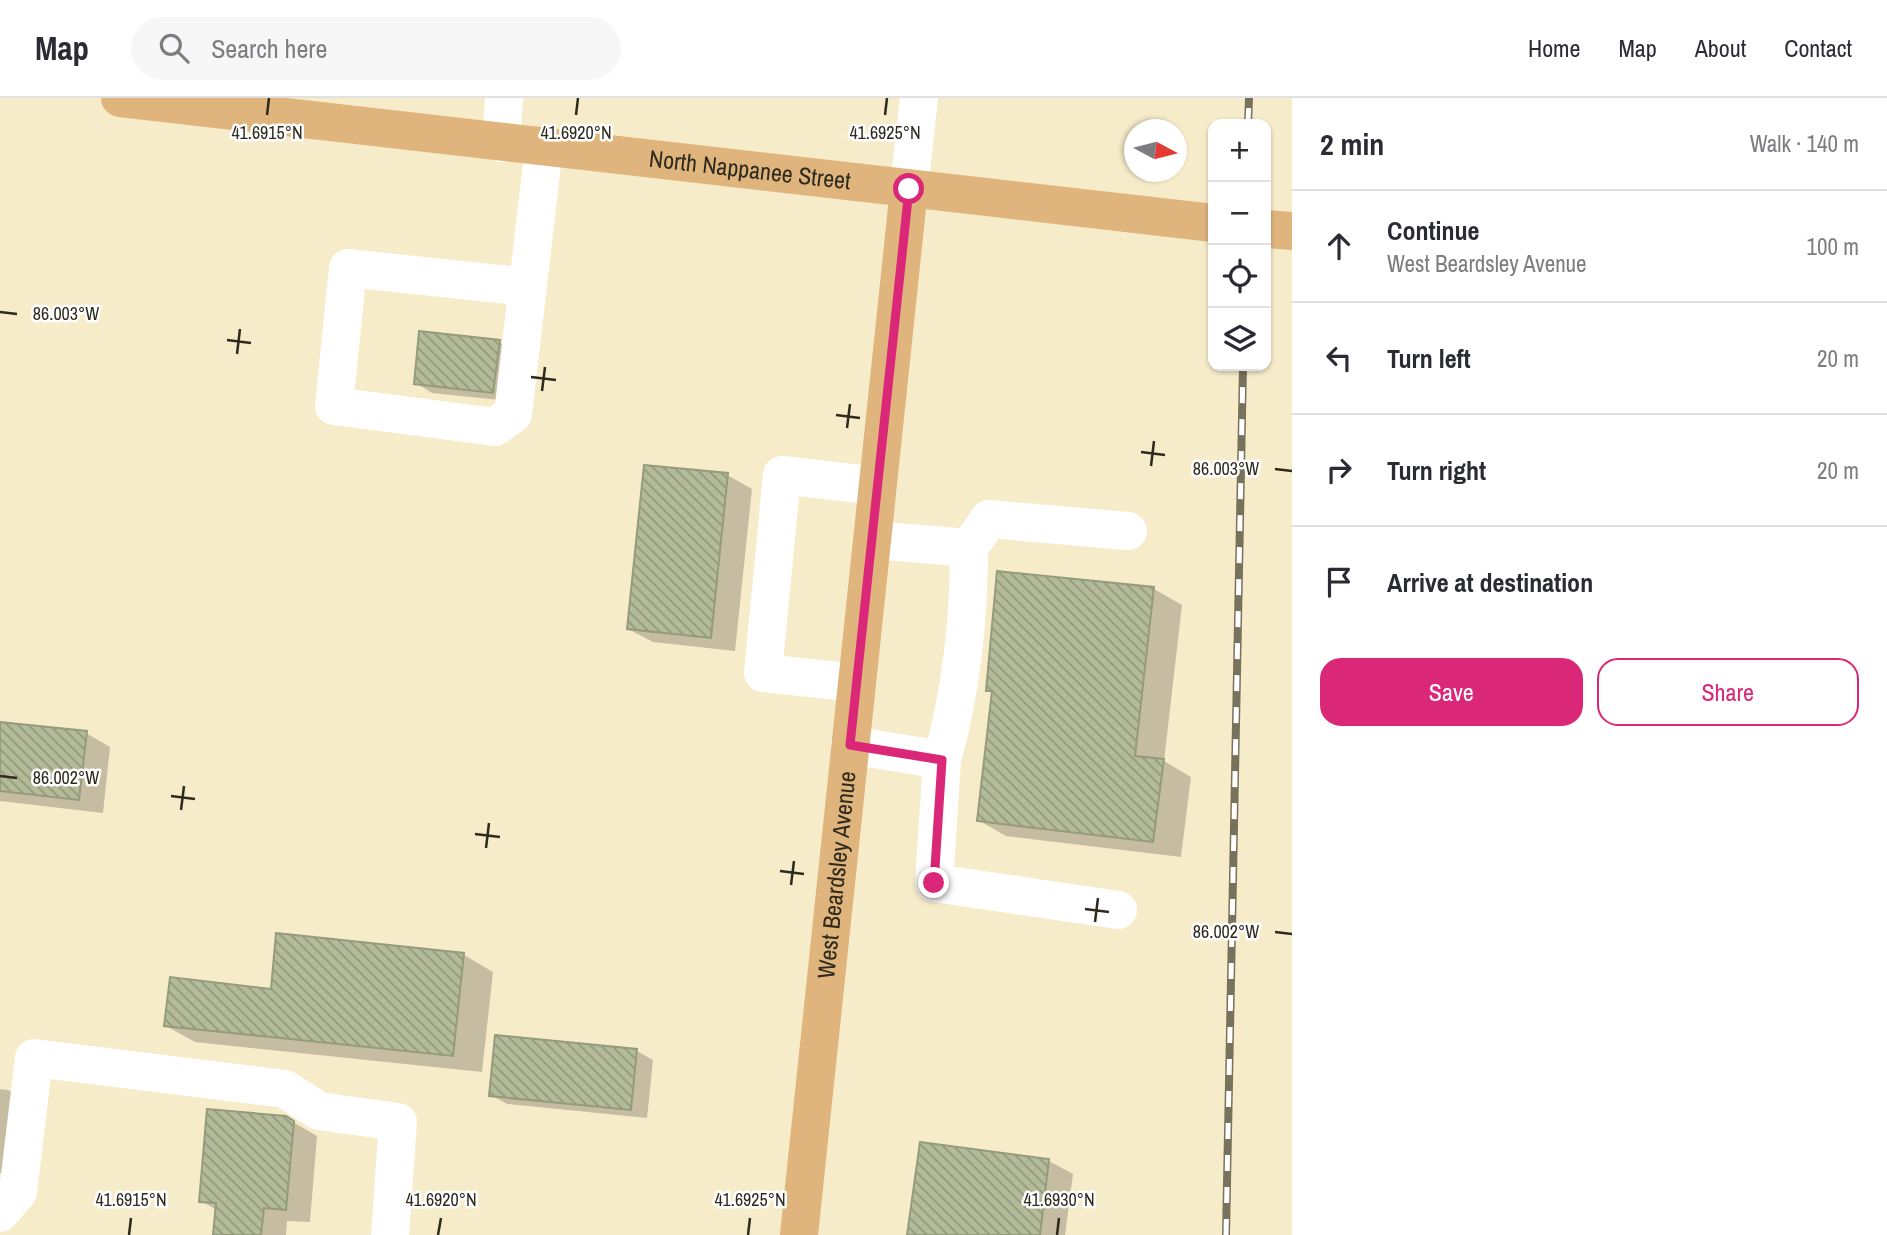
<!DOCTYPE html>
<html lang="en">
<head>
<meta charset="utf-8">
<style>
  :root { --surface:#fff; --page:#f7f7f7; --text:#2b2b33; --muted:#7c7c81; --line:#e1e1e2; --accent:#db2777 }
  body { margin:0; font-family:"Archivo Narrow",sans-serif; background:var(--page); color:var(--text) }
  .controls { position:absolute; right:21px; top:21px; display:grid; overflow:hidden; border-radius:14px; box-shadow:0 2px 5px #0004 }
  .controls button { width:63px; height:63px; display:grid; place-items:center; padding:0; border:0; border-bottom:2px solid var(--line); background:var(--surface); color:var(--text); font:35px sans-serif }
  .compass { position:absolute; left:1124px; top:21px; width:63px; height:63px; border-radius:50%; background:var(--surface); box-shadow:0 2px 5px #0004; rotate:97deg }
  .stop { position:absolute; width:21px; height:21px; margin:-16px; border:5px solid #db2777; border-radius:50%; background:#fff }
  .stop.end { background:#db2777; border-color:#fff; box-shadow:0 2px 7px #0008 }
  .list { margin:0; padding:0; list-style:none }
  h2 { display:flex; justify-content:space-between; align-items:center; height:91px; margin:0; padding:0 28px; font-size:30px }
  h2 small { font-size:23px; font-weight:400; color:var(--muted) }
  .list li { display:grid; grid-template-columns:46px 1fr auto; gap:21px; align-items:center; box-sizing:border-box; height:112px; padding:0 28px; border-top:2px solid var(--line) }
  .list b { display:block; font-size:26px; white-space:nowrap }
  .list p { margin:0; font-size:23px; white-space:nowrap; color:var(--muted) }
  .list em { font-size:23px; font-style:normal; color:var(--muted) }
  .actions { display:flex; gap:14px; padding:21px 28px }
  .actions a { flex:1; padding:16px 0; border:2px solid var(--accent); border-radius:21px; text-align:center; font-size:24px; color:var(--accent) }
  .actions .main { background:var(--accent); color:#fff }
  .icon { flex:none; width:38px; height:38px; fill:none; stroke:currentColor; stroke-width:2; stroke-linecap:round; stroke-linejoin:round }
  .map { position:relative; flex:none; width:1292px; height:1137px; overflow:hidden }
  header { display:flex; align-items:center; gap:42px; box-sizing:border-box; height:98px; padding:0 35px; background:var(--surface); border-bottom:2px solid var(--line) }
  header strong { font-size:33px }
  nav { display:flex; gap:38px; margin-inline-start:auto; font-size:24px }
  .search { width:490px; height:63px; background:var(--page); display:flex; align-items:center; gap:18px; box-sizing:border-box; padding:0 24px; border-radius:38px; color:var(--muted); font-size:26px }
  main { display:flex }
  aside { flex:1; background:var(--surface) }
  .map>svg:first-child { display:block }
</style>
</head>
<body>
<header>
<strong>Map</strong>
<div class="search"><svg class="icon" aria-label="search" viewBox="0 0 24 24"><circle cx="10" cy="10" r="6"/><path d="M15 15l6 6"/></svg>Search here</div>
<nav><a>Home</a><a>Map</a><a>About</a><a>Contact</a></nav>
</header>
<main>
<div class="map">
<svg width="1292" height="1137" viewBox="0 0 1292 1137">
  <defs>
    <pattern id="building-back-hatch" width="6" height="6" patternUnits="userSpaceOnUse" patternTransform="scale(1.75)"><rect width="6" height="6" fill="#b3bb99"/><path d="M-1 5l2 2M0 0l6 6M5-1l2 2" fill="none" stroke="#92987c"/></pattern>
  </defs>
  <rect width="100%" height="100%" fill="#f7ecca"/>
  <g fill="#0003">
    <polygon points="499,244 515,254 509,303 432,295 416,285"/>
    <polygon points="727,377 752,391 735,553 653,544 628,531"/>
    <polygon points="1154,491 1182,507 1164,663 1191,679 1181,759 1006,738 978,722 993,595 988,592"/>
    <polygon points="0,626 86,635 110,649 103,715 0,703"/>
    <polygon points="278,837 464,857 493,874 482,974 195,944 166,928 272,893"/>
    <polygon points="497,939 637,953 653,962 647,1020 507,1006 491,997"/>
    <polygon points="0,991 8,992 24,1002 15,1077 0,1075"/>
    <polygon points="286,1020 317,1038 310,1124 287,1123 286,1137 215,1137 217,1112 201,1103"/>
    <polygon points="921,1045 1049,1063 1073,1076 1065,1137 913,1137"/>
  </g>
  <g fill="url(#building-back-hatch)" stroke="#959c7c" stroke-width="2">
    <polygon points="419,233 500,242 493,295 414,286"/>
    <polygon points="644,367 728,375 711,540 627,531"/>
    <polygon points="997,473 1154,489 1135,658 1164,661 1153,744 977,723 992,593 986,593"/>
    <polygon points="0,624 87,633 79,702 0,693"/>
    <polygon points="276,835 464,855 453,958 164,928 170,879 271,891"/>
    <polygon points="495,937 637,951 631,1012 489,998"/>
    <polygon points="207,1011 286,1018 294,1023 286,1112 264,1110 261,1137 213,1137 216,1105 199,1104"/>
    <polygon points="920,1044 1049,1061 1040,1137 907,1137"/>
  </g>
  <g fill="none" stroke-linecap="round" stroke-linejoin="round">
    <g stroke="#fff" stroke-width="38">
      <polyline points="501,45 504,0"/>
      <polyline points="909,91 919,0"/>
      <polyline points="528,189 348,170 334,308 495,329 513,316 544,49"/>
      <polyline points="873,442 969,450 989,421 1128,433"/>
      <polyline points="857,585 763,575 782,377 878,388"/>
      <polyline points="850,647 942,662 934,785 1118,812"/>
      <path d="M942 662C961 594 969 522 969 450"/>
      <polyline points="0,1115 18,1094 34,960 285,991 319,1013 398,1024 390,1137"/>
    </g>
    <g stroke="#dfb57d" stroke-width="38">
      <path id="s1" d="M120 0 1213 125"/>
      <polyline points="1266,131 1292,133"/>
      <path id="s2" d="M799 1137 909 91"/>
    </g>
    <defs>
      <g id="rail">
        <polyline points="1248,26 1249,0"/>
        <polyline points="1226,1137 1243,268"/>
      </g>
    </defs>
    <use href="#rail" stroke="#78725d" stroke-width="8"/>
    <use href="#rail" stroke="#fff" stroke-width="5" stroke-dasharray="16" stroke-linecap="butt"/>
  </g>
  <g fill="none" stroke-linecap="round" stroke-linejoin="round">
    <polyline stroke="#db2777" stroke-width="9" points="909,91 850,647 942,662 934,785"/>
  </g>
  <path fill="none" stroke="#2e2a1d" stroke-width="2.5" d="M267 17 269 0M576 17 578 0M885 17 887 0M0 214 17 216M227 242 251 245M237 256 240 231M531 279 556 282M542 293 545 269M836 317 860 320M847 330 850 306M1141 354 1165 357M1151 368 1154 343M1275 371 1292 373M0 678 17 680M171 698 195 701M181 712 184 688M475 736 500 739M486 750 489 725M780 773 804 776M791 787 794 763M1085 811 1109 814M1095 824 1098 800M1275 834 1292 836M129 1137 131 1120M438 1137 441 1120M748 1137 750 1120M1057 1137 1059 1120"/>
  <g text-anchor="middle" stroke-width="5" stroke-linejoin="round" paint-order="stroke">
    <g font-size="24" fill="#2e2a1d" stroke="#fff">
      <text dy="8" stroke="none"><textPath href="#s1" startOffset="634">North Nappanee Street</textPath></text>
      <text dy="8" stroke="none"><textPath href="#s2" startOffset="362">West Beardsley Avenue</textPath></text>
    </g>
  </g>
  <g font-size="18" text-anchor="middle" fill="#2e2a1d" stroke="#fff" stroke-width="5" stroke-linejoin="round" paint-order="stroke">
    <text x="267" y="41">41.6915°N</text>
    <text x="576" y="41">41.6920°N</text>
    <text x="885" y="41">41.6925°N</text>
    <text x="66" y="222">86.003°W</text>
    <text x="1226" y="377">86.003°W</text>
    <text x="66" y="686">86.002°W</text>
    <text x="1226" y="840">86.002°W</text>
    <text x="131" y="1108">41.6915°N</text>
    <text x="441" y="1108">41.6920°N</text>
    <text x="750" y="1108">41.6925°N</text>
    <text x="1059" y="1108">41.6930°N</text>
  </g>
</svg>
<div class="controls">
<button>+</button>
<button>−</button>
<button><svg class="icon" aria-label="locate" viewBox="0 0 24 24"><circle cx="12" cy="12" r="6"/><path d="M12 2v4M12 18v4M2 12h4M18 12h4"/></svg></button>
<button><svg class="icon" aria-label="layers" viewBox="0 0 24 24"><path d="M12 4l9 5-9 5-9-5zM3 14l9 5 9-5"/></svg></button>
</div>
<svg class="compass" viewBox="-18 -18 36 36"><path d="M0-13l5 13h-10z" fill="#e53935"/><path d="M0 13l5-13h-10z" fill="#7c7c81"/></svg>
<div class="stop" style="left:909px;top:91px"></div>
<div class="stop end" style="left:934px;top:785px"></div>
</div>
<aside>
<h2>2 min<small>Walk · 140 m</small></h2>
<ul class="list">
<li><svg class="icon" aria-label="ahead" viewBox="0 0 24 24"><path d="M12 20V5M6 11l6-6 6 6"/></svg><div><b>Continue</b><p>West Beardsley Avenue</p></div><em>100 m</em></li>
<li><svg class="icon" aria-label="left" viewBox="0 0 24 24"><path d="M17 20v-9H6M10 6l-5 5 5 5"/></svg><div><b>Turn left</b></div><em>20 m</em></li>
<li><svg class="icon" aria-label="right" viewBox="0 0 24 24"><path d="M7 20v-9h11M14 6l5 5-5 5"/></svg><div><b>Turn right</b></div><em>20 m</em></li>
<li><svg class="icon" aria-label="arrive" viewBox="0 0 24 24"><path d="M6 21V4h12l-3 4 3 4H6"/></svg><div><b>Arrive at destination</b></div></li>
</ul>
<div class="actions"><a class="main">Save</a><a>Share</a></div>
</aside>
</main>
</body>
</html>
